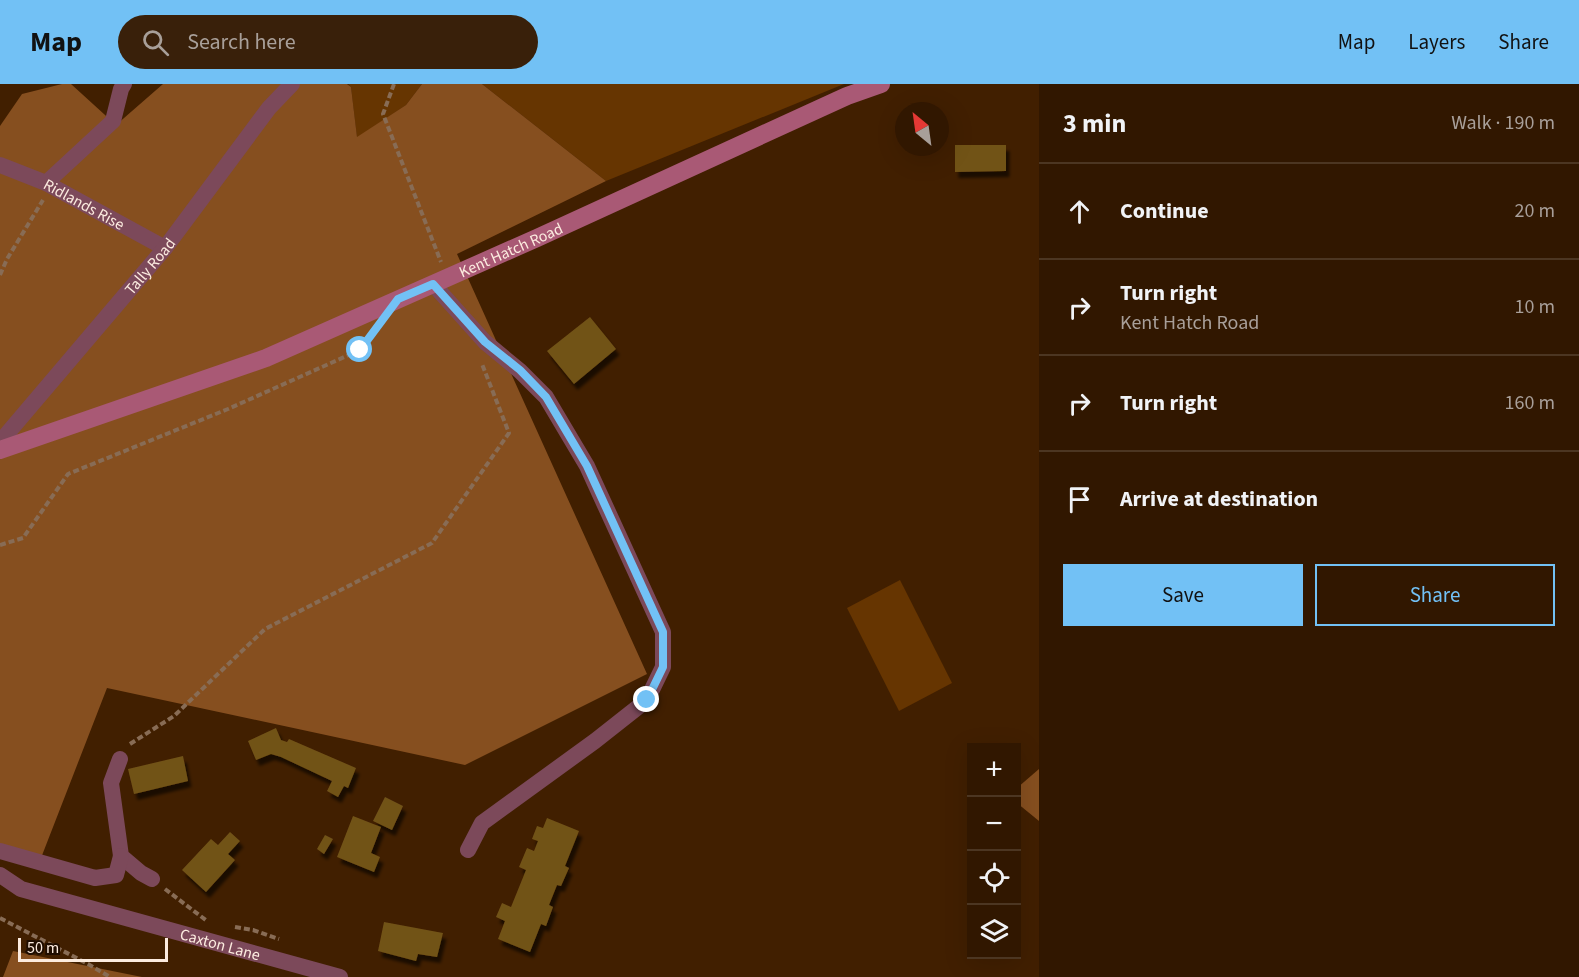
<!DOCTYPE html>
<html lang="en">
<head>
<meta charset="utf-8">
<style>
  :root { --surface:#311700; --page:#39200a; --text:#f1f3f6; --muted:#a89f99; --line:#4c3622; --accent:#72c1f5 }
  body { margin:0; font-family:"Source Sans 3",sans-serif; background:var(--page); color:var(--text) }
  .controls { position:absolute; right:18px; bottom:18px; display:grid; overflow:hidden; border-radius:0px; box-shadow:0 6px 24px #0002 }
  .controls button { width:54px; height:54px; display:grid; place-items:center; padding:0; border:0; border-bottom:2px solid var(--line); background:var(--surface); color:var(--text); font:30px sans-serif }
  .compass { position:absolute; left:895px; top:18px; width:54px; height:54px; border-radius:50%; background:var(--surface); box-shadow:0 6px 24px #0002; rotate:331deg }
  .scale { position:absolute; left:18px; bottom:15px; width:150px; box-sizing:border-box; padding-left:6px; border:3px solid #fcebdf; border-top:0; font-size:16px; line-height:21px; white-space:nowrap; color:#fcebdf; -webkit-text-stroke:4px #1f0d00; paint-order:stroke }
  .stop { position:absolute; width:18px; height:18px; margin:-14px; border:4px solid #72c1f5; border-radius:50%; background:#fff }
  .stop.end { background:#72c1f5; border-color:#fff; box-shadow:0 2px 6px #0008 }
  .list { margin:0; padding:0; list-style:none }
  h2 { display:flex; justify-content:space-between; align-items:center; height:78px; margin:0; padding:0 24px; font-size:26px }
  h2 small { font-size:20px; font-weight:400; color:var(--muted) }
  .list li { display:grid; grid-template-columns:39px 1fr auto; gap:18px; align-items:center; box-sizing:border-box; height:96px; padding:0 24px; border-top:2px solid var(--line) }
  .list b { display:block; font-size:22px; white-space:nowrap }
  .list p { margin:0; font-size:20px; white-space:nowrap; color:var(--muted) }
  .list em { font-size:20px; font-style:normal; color:var(--muted) }
  .actions { display:flex; gap:12px; padding:18px 24px }
  .actions a { flex:1; padding:14px 0; border:2px solid var(--accent); border-radius:0px; text-align:center; font-size:21px; color:var(--accent) }
  .actions .main { background:var(--accent); color:#111 }
  .icon { flex:none; width:33px; height:33px; fill:none; stroke:currentColor; stroke-width:2; stroke-linecap:round; stroke-linejoin:round }
  .map { position:relative; flex:none; width:1039px; height:893px; overflow:hidden }
  header { display:flex; align-items:center; gap:36px; box-sizing:border-box; height:84px; padding:0 30px; background:var(--accent); color:#111 }
  header strong { font-size:28px }
  nav { display:flex; gap:33px; margin-inline-start:auto; font-size:21px }
  .search { width:420px; height:54px; background:var(--page); display:flex; align-items:center; gap:15px; box-sizing:border-box; padding:0 21px; border-radius:33px; color:var(--muted); font-size:22px }
  main { display:flex }
  aside { flex:1; background:var(--surface) }
  .map>svg:first-child { display:block }
</style>
</head>
<body>
<header>
<strong>Map</strong>
<div class="search"><svg class="icon" aria-label="search" viewBox="0 0 24 24"><circle cx="10" cy="10" r="6"/><path d="M15 15l6 6"/></svg>Search here</div>
<nav><a>Map</a><a>Layers</a><a>Share</a></nav>
</header>
<main>
<div class="map">
<svg width="1039" height="893" viewBox="0 0 1039 893">
  <defs>
    <filter id="shadow"><feDropShadow dx="3.5" dy="6" stdDeviation="1.5" flood-color="#0009"/></filter>
  </defs>
  <rect width="100%" height="100%" fill="#411f00"/>
  <g fill="#663501">
    <polygon points="348,0 422,0 406,21 357,54 351,3"/>
    <polygon points="482,0 844,0 606,97"/>
    <polygon points="900,496 952,599 899,627 847,524"/>
  </g>
  <g fill="#864f1f">
    <polygon points="62,0 71,0 116,41 163,0 347,0 351,3 357,53 406,21 422,0 482,0 606,97 457,170 647,590 465,681 107,604 41,774 0,761 0,42 22,10"/>
    <polygon points="1039,685 1039,737 1017,719 1017,704"/>
    <polygon points="13,867 142,893 143,893 3,893"/>
  </g>
  <g fill="#715219" filter="url(#shadow)">
    <polygon points="955,61 1006,61 1006,87 955,88"/>
    <polygon points="590,233 616,265 574,300 547,267"/>
    <polygon points="276,644 281,656 287,658 289,655 356,684 348,704 344,702 338,713 327,707 332,697 281,673 271,670 256,676 248,657"/>
    <polygon points="183,672 188,697 134,710 128,685"/>
    <polygon points="385,713 403,722 392,746 373,737"/>
    <polygon points="353,732 381,743 371,769 380,773 374,788 337,773"/>
    <polygon points="547,734 579,747 565,782 569,784 561,802 557,801 549,821 553,823 546,842 541,840 530,868 498,855 505,837 496,833 502,819 511,823 526,786 519,783 527,764 534,767 538,757 532,755 537,742 543,744"/>
    <polygon points="230,748 240,757 228,770 235,776 206,808 182,786 211,755 218,761"/>
    <polygon points="325,751 333,755 324,770 317,765"/>
    <polygon points="384,838 443,849 437,873 418,870 416,877 378,867"/>
  </g>
  <g fill="none" stroke-linecap="round" stroke-linejoin="round">
    <g stroke="#886c55" stroke-width="4" stroke-dasharray="6 3" stroke-linecap="butt">
      <polyline points="394,0 383,30 441,178"/>
      <polyline points="0,191 7,175 43,116"/>
      <polyline points="0,461 23,454 68,390 228,325 360,266 374,247"/>
      <polyline points="130,660 174,632 265,545 432,459 509,349 482,280"/>
      <polyline points="165,805 207,837"/>
      <polyline points="0,834 88,880 110,893"/>
      <polyline points="235,843 253,846 279,855"/>
    </g>
    <g stroke="#7c495a" stroke-width="16">
      <path id="s1" d="M0 81 46 99 165 164"/>
      <polyline points="46,99 113,37 121,5 124,0"/>
      <polyline points="433,200 485,258 520,287 546,313 587,382 663,548 663,583 647,616 595,657 482,739 468,766"/>
      <path id="s2" d="M0 358 165 164 269 24 292 0"/>
      <polyline points="120,675 111,699 121,772 141,789 152,795"/>
      <polyline points="0,767 95,794 116,791 121,772"/>
      <path id="s3" d="M0 791 21 805 340 893"/>
    </g>
    <path stroke="#a95975" stroke-width="18" id="s4" d="M0 366 266 274 537 154 847 12 881 0"/>
  </g>
  <g fill="none" stroke-linecap="round" stroke-linejoin="round">
    <polyline stroke="#72c1f5" stroke-width="8" points="360,266 398,215 433,200 485,258 520,286 546,313 587,382 663,548 663,583 647,616"/>
  </g>
  <g text-anchor="middle" stroke-width="6" stroke-linejoin="round" paint-order="stroke">
    <g font-size="16" fill="#fcebdf" stroke="#1f0d00">
      <text dy="6" stroke="none"><textPath href="#s1" startOffset="93">Ridlands Rise</textPath></text>
      <text dy="6" stroke="none"><textPath href="#s4" startOffset="549">Kent Hatch Road</textPath></text>
      <text dy="6" stroke="none"><textPath href="#s2" startOffset="231">Tally Road</textPath></text>
      <text dy="6" stroke="none"><textPath href="#s3" startOffset="232">Caxton Lane</textPath></text>
    </g>
  </g>
</svg>
<div class="controls">
<button>+</button>
<button>−</button>
<button><svg class="icon" aria-label="locate" viewBox="0 0 24 24"><circle cx="12" cy="12" r="6"/><path d="M12 2v4M12 18v4M2 12h4M18 12h4"/></svg></button>
<button><svg class="icon" aria-label="layers" viewBox="0 0 24 24"><path d="M12 4l9 5-9 5-9-5zM3 14l9 5 9-5"/></svg></button>
</div>
<svg class="compass" viewBox="-18 -18 36 36"><path d="M0-13l5 13h-10z" fill="#e53935"/><path d="M0 13l5-13h-10z" fill="#a89f99"/></svg>
<div class="scale">50 m</div>
<div class="stop" style="left:360px;top:266px"></div>
<div class="stop end" style="left:647px;top:616px"></div>
</div>
<aside>
<h2>3 min<small>Walk · 190 m</small></h2>
<ul class="list">
<li><svg class="icon" aria-label="ahead" viewBox="0 0 24 24"><path d="M12 20V5M6 11l6-6 6 6"/></svg><div><b>Continue</b></div><em>20 m</em></li>
<li><svg class="icon" aria-label="right" viewBox="0 0 24 24"><path d="M7 20v-9h11M14 6l5 5-5 5"/></svg><div><b>Turn right</b><p>Kent Hatch Road</p></div><em>10 m</em></li>
<li><svg class="icon" aria-label="right" viewBox="0 0 24 24"><path d="M7 20v-9h11M14 6l5 5-5 5"/></svg><div><b>Turn right</b></div><em>160 m</em></li>
<li><svg class="icon" aria-label="arrive" viewBox="0 0 24 24"><path d="M6 21V4h12l-3 4 3 4H6"/></svg><div><b>Arrive at destination</b></div></li>
</ul>
<div class="actions"><a class="main">Save</a><a>Share</a></div>
</aside>
</main>
</body>
</html>
